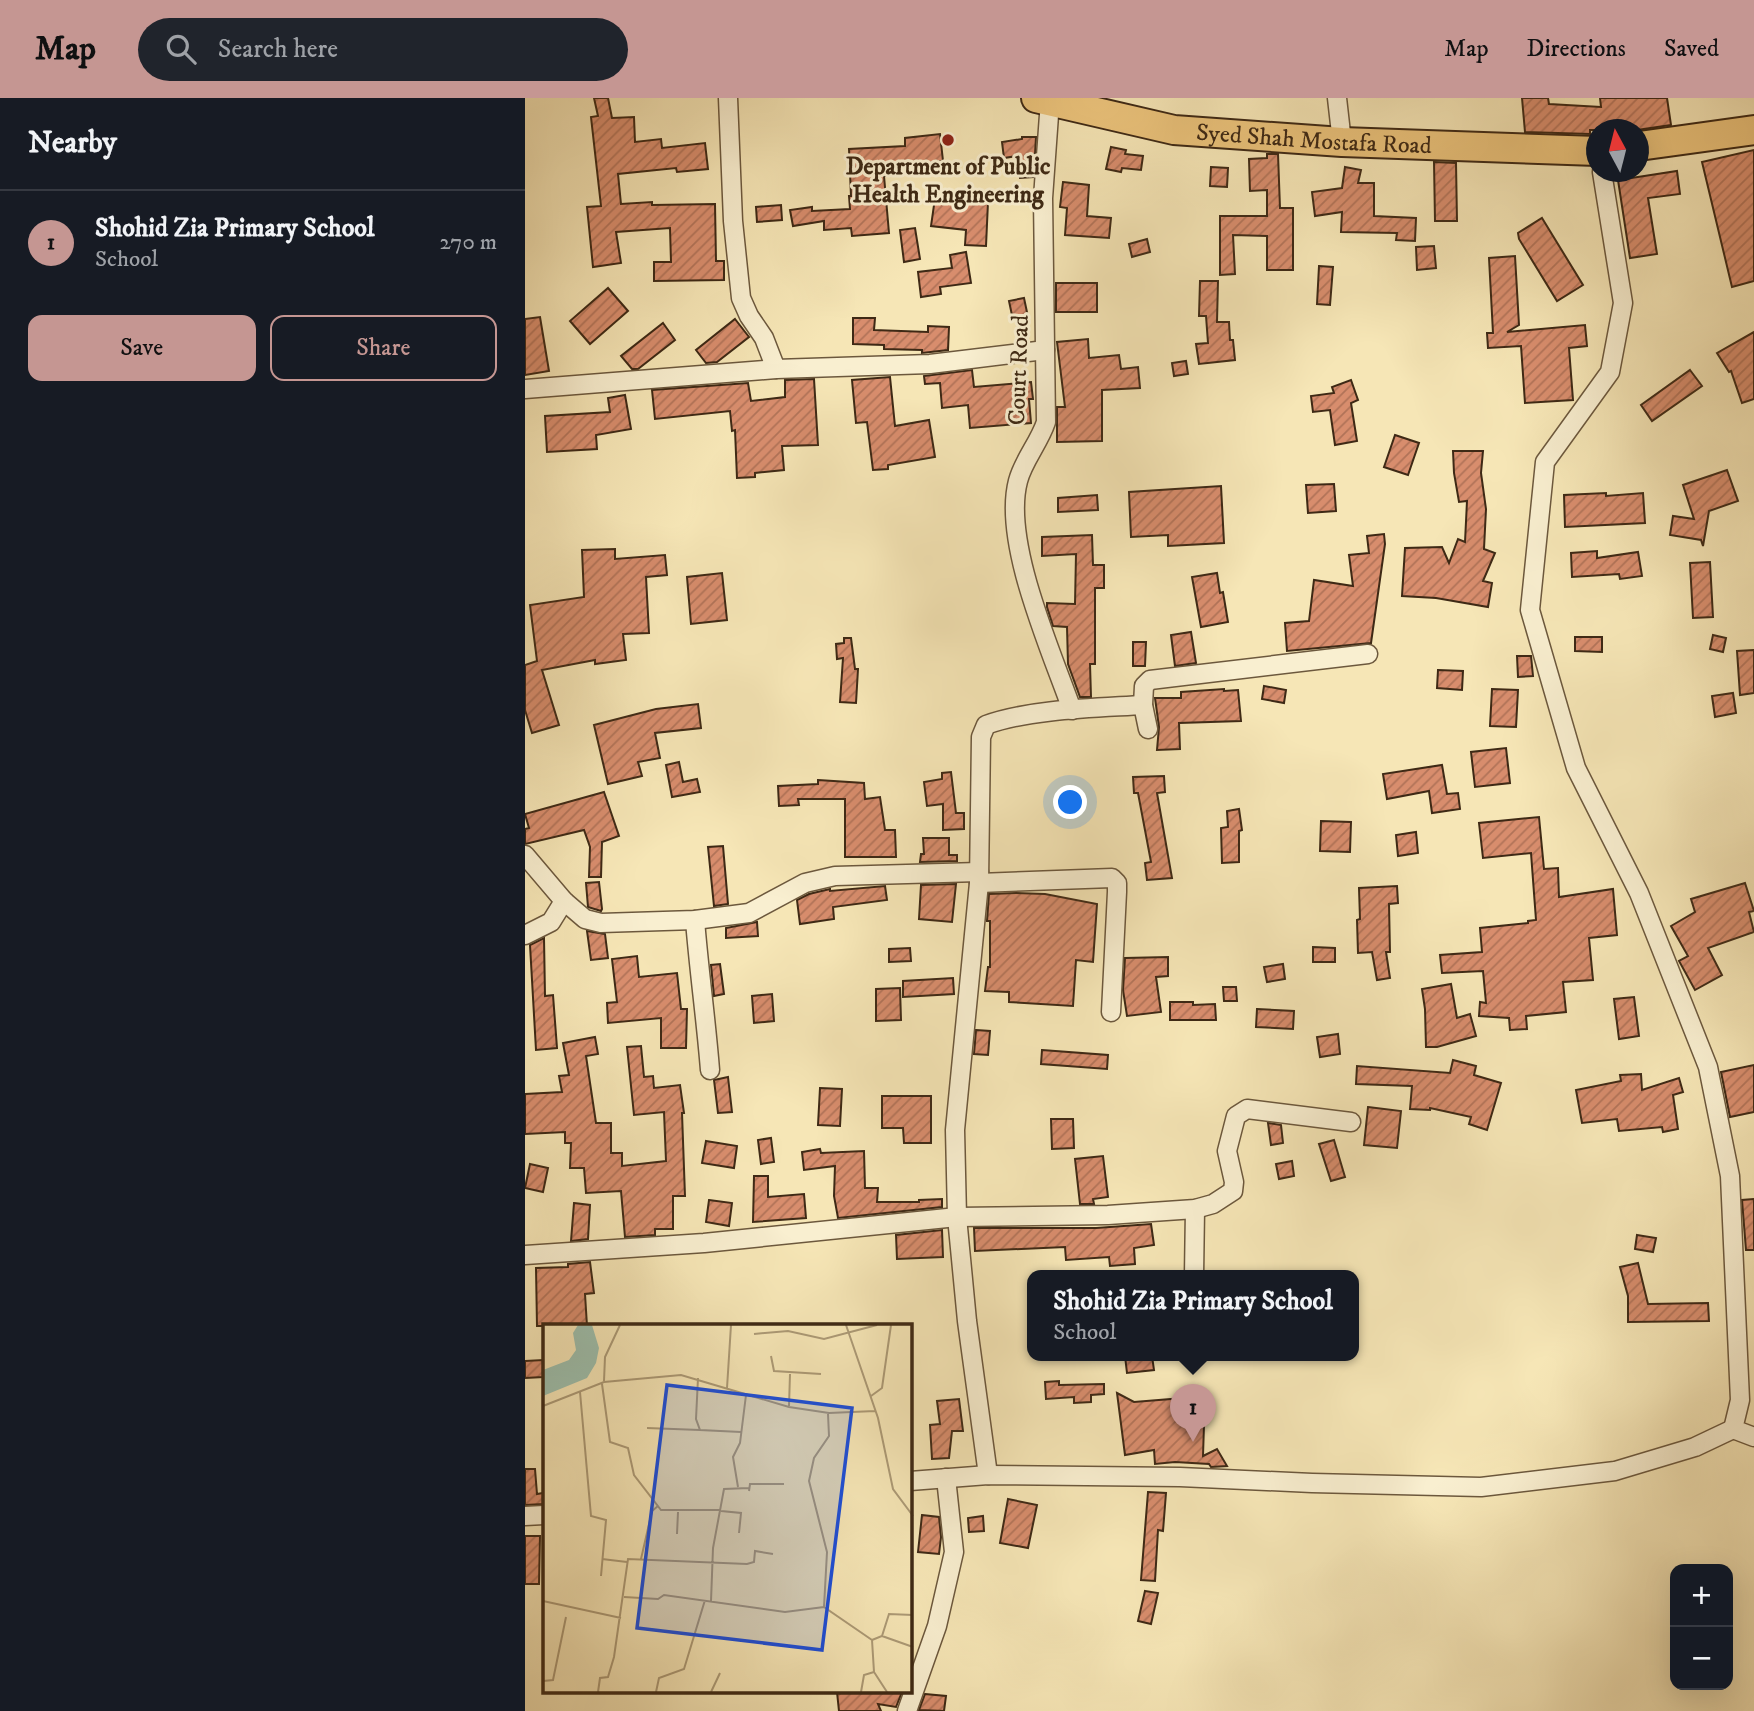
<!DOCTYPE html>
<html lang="en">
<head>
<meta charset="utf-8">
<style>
  :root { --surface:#171b24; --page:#20242c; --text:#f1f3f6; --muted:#9ea1a6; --line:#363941; --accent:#c59692 }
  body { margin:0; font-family:"IM FELL DW Pica",serif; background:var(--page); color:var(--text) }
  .controls { position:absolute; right:21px; bottom:21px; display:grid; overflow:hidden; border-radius:14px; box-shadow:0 7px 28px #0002 }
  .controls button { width:63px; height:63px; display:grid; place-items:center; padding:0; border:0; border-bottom:2px solid var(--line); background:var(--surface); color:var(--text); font:35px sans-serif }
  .compass { position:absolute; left:1061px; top:21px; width:63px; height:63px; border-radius:50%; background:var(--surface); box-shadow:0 7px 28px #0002; rotate:353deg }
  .you { position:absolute; left:546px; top:705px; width:24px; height:24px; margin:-18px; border:5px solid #fff; border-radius:50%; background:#1a73e8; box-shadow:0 0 0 10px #1a73e833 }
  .badge { display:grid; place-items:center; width:46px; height:46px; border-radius:50%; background:var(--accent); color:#111; font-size:23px; font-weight:700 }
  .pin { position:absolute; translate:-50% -58px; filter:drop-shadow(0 2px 4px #0008) }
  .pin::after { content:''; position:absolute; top:37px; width:24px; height:21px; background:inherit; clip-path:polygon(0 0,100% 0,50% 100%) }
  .popup { position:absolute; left:502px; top:1172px; width:332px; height:91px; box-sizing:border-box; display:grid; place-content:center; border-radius:14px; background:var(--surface); filter:drop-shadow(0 2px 5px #0005); font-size:23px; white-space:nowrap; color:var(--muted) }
  .popup b { font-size:26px; color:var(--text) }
  .popup::after { content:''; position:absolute; left:50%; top:100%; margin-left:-14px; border:14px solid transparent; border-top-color:var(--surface) }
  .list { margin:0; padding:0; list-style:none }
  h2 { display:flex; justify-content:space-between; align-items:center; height:91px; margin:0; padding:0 28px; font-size:30px }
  h2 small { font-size:23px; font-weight:400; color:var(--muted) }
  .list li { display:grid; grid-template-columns:46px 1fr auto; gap:21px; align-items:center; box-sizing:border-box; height:105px; padding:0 28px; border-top:2px solid var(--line) }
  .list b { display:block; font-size:26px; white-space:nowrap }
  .list p { margin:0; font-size:23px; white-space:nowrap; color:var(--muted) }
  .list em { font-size:23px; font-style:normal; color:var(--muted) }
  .actions { display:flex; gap:14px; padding:21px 28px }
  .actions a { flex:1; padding:16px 0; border:2px solid var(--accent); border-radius:14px; text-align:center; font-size:24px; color:var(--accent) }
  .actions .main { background:var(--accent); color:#111 }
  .icon { flex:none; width:38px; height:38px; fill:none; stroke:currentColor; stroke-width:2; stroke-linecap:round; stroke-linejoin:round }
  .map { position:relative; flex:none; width:1229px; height:1613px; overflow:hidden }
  header { display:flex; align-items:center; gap:42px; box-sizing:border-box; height:98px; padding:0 35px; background:var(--accent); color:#111 }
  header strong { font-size:33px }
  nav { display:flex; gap:38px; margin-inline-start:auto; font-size:24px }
  .search { width:490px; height:63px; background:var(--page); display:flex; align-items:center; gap:18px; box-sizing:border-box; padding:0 24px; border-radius:38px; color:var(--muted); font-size:26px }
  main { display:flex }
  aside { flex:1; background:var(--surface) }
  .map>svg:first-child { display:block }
</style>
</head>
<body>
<header>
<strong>Map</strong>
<div class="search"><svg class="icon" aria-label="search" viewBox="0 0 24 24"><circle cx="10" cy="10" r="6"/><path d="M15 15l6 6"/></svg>Search here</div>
<nav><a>Map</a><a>Directions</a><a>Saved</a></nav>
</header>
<main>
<aside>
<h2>Nearby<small></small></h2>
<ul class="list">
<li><span class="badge">1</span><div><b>Shohid Zia Primary School</b><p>School</p></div><em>270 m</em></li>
</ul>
<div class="actions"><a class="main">Save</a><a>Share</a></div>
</aside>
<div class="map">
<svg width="1229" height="1613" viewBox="0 0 1229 1613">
  <defs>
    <pattern id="building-hatch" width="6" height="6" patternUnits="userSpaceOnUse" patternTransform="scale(1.75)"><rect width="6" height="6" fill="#d88d6d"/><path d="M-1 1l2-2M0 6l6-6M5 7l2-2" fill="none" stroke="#b17358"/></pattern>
  </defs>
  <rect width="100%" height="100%" fill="#f6e6b6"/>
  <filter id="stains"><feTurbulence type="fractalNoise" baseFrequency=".00286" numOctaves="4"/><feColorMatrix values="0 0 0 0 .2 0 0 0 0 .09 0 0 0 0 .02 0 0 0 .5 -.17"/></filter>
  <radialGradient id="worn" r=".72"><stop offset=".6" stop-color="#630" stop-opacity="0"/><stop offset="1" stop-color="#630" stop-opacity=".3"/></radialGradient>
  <g fill="url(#building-hatch)" stroke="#3e2915" stroke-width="2">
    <polygon points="69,0 83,0 87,20 109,19 110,44 136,41 137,50 180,45 183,71 152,74 151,70 93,76 96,106 127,104 127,107 190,106 191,163 199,163 199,182 129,183 129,164 146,164 145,130 91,134 96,165 68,169 62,109 76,108 66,19 73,18"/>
    <polygon points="997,0 1023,0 1024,6 1076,9 1075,0 1142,0 1146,27 1112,32 1065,32 1065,36 1000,34"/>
    <polygon points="415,36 418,63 361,70 361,78 359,78 364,135 327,138 326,130 299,132 299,123 268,128 265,112 287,109 287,113 325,111 324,98 326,98 324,51 380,48 380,40"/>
    <polygon points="497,39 511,39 510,56 507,56 508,79 495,80 492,58 479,60 477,44 497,41"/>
    <polygon points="586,49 601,52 600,56 618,58 616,72 597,70 596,74 581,71"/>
    <polygon points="1229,52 1229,183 1207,189 1177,64"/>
    <polygon points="742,56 753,56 755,110 768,110 768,172 742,172 742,138 708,137 710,176 695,177 695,118 742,118 742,92 725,93 724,61 742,60"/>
    <polygon points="909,64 931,65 932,123 910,123"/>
    <polygon points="686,69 703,70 702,89 685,88"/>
    <polygon points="820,69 836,72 833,85 849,85 849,118 891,120 890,143 871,142 872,135 816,134 817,114 790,118 787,94 817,90"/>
    <polygon points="1152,73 1155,96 1123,100 1132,156 1105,160 1093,82"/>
    <polygon points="538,84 564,87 562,118 586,120 584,140 540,137 542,110 535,109"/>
    <polygon points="411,93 429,95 428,103 463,104 461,148 440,147 441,132 406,128"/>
    <polygon points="256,107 257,122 232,124 231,109"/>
    <polygon points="1017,120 1058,187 1032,203 994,141 993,135"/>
    <polygon points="390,130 395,161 379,164 375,132"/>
    <polygon points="622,141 625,154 607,159 604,146"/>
    <polygon points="909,148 911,170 892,172 891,149"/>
    <polygon points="441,154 446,185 415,189 416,196 396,199 393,174 427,170 425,157"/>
    <polygon points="990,158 994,227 982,234 1060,227 1062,248 1044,250 1048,302 1000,305 996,248 963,250 962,235 968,235 964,160"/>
    <polygon points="794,168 808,169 805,207 792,206"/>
    <polygon points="675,183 693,183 692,224 704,224 705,242 708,242 710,262 674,266 671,246 683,245 681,218 674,218"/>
    <rect x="531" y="185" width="41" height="29"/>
    <polygon points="83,190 103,213 65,246 45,223"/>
    <polygon points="499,200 503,219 488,222 484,203"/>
    <polygon points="15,219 24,273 0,277 0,221"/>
    <polygon points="328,220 350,220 349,232 403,234 403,228 424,229 423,252 397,255 397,252 359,251 359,247 328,246"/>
    <polygon points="210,221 224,239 192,264 181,265 171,252"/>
    <polygon points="138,225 150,242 113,271 107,271 96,258"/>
    <polygon points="1229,234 1229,301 1217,305 1206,273 1204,274 1192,255"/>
    <polygon points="563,241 564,260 594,257 596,271 613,269 615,290 577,292 577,343 532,344 532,309 540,309 532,244"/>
    <polygon points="661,263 663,276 649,278 647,265"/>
    <polygon points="447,272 449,289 506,284 508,301 504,301 506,325 445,330 443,307 417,310 415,285 400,286 399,278"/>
    <polygon points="1165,272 1177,288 1127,323 1116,307"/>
    <polygon points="365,279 370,328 404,322 410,359 363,367 363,371 348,372 342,324 331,325 327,282"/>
    <polygon points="289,281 293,347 257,348 259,372 230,375 230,379 212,380 210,332 207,333 205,313 130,321 127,292 223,285 226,303 260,299 260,282"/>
    <polygon points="826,282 833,302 826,305 832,343 810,347 805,312 788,314 786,298 809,295 807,289"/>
    <polygon points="100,297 106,331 71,337 72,351 22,354 20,318 85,314 83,300"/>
    <polygon points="870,337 894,345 883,377 859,369"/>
    <polygon points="928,353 958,353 956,375 961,411 959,451 970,455 958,483 967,485 963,509 911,500 877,498 880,450 917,449 924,465 933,441 940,444 942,403 934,404 929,375"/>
    <polygon points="1202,372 1213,403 1184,413 1178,448 1176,442 1145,437 1148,418 1169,421 1158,387"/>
    <polygon points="809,386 811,413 783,415 781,387"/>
    <polygon points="696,388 699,445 643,448 643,437 606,439 604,394"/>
    <polygon points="1081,395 1081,398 1118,395 1120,425 1040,429 1039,397"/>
    <polygon points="572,397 573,412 533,414 533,400"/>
    <polygon points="859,436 860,446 846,545 762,553 760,525 784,523 789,482 828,488 824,457 844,455 842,438"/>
    <polygon points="567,437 568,467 579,467 579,490 570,490 570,566 565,566 566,599 555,599 543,566 542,529 528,528 522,509 522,505 550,506 551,456 517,458 517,439"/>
    <polygon points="90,451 90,461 140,457 142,477 121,479 124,535 98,536 101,562 70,566 70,562 17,572 34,627 7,635 0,612 0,567 12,563 5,507 59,499 57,452"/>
    <polygon points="1072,453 1072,460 1113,454 1117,478 1095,481 1094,476 1047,479 1046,455"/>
    <polygon points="1185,464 1188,519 1168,520 1165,465"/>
    <polygon points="197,475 202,522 166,526 162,479"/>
    <polygon points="692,475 695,495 698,494 703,524 676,529 667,479"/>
    <polygon points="666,534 671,565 650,568 646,537"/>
    <polygon points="1188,537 1201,540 1198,554 1185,551"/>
    <polygon points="1050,539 1077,539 1077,554 1050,553"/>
    <polygon points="319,540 326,540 330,571 333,571 331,605 315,604 318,560 312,561 311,546 319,545"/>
    <polygon points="608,544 621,544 620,568 608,568"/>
    <polygon points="1229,552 1229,595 1215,597 1212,553"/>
    <polygon points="992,558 1006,558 1008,578 993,579"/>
    <polygon points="913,572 938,573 937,592 912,590"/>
    <polygon points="739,588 761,592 759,605 737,601"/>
    <polygon points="699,591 699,593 713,592 716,623 654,625 655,651 632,652 634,629 630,600 656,600 656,594"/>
    <polygon points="967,591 993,592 991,629 965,628"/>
    <polygon points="1208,595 1211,615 1190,619 1187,598"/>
    <polygon points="173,606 176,630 130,635 135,660 113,664 117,678 83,686 69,627 131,611"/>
    <polygon points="981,650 985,685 950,689 946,654"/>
    <polygon points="154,664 158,684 172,681 175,694 147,699 141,667"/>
    <polygon points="917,667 922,696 933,695 935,711 907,715 904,693 862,701 858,676"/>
    <polygon points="426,674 431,715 439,715 439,731 418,732 418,706 402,708 399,684 417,681 417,675"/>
    <polygon points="639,678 640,694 632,695 647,780 622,782 620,765 626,764 613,695 609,695 608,679"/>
    <polygon points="293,682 339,685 340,701 355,699 360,732 370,732 371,759 320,759 320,701 273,701 274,707 254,708 253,688 293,686"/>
    <polygon points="79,694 94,738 77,744 76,779 64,779 65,749 59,732 0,746 0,731 4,730 0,716"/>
    <polygon points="714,711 717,732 714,733 714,764 697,765 696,730 703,729 702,713"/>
    <polygon points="1014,719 1019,771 1033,770 1034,799 1088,791 1092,837 1064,840 1068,882 1038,884 1041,914 1001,918 1002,931 985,932 984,920 954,918 955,904 961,905 958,873 917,875 915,857 957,854 955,830 1003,825 1003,823 1011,822 1006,755 958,760 954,725"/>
    <polygon points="796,723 826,724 825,754 795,753"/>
    <polygon points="891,734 893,755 873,758 871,737"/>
    <polygon points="398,740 424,740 424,757 432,757 432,763 395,764 396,756 399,756"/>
    <polygon points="198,748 203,806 189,808 183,749"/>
    <polygon points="74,784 77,811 76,813 63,809 61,785"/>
    <polygon points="1220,785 1229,813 1224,814 1229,834 1183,850 1197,877 1170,892 1154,863 1163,858 1146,828 1170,814 1166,801"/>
    <polygon points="431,786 427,824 394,821 396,787"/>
    <polygon points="360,788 362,802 308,809 309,821 275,826 272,802 284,796 305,791 305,793"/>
    <polygon points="872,788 873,805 864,806 865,854 861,854 865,880 852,882 847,854 833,855 832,822 835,821 834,790"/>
    <polygon points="491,795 520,796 572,806 568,864 551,862 548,908 484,904 484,894 460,893 463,869 465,869 465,823 462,823 464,796"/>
    <polygon points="232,824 233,838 201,840 201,830"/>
    <polygon points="62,833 80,836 83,860 66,862"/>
    <polygon points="19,840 20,898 28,897 32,950 11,952 5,847"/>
    <polygon points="788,849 810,850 810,864 788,864"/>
    <polygon points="385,850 386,863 364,864 364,851"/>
    <polygon points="112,858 114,879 152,875 156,911 162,911 161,950 136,950 136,920 83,925 82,905 92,904 87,861"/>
    <polygon points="643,859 643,878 631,879 636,914 602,918 598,892 600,860"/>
    <polygon points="195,866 199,896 189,898 186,867"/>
    <polygon points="758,866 760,881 742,884 739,869"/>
    <polygon points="428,880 429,896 378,899 378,883"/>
    <polygon points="926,886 932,920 945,916 951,938 912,949 901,949 900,911 897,891"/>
    <polygon points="698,889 711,889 712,903 699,903"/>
    <polygon points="375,890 376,922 351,923 351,891"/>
    <polygon points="247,896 249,923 229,925 227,898"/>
    <polygon points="1109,899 1114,938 1094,941 1089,901"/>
    <polygon points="645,904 668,904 668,907 690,906 691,922 645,922"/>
    <polygon points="732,911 769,913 768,931 731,929"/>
    <polygon points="451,932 465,933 463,957 449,956"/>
    <polygon points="813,936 815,956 795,959 792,939"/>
    <polygon points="70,939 73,956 61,958 71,1025 86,1025 86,1055 97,1055 97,1068 141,1063 139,1014 109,1017 102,949 116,948 119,979 128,978 129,990 155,987 159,1015 157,1015 160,1098 148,1098 148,1131 130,1131 130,1137 100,1139 96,1093 61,1095 59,1070 45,1070 46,1045 40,1045 40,1034 0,1036 0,996 37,994 34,978 44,977 38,945"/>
    <polygon points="517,952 583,957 582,971 516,966"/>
    <polygon points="928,962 951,968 949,977 976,985 962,1032 944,1026 946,1019 905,1010 905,1012 885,1011 887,988 831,986 832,968 925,975"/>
    <polygon points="1229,967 1229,1014 1205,1019 1196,974"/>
    <polygon points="1116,976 1117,992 1154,980 1158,994 1148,997 1153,1031 1138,1034 1137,1029 1094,1033 1092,1021 1057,1025 1051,992 1096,983 1095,977"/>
    <polygon points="203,979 207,1014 193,1015 189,982"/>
    <polygon points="295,990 317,991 315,1028 293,1027"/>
    <polygon points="357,998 406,998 406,1045 379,1045 378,1030 357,1030"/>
    <polygon points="843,1009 876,1013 872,1050 839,1047"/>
    <polygon points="526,1021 548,1021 549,1050 527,1051"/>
    <polygon points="743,1025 756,1027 758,1045 746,1047"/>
    <polygon points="246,1040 249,1064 236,1066 233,1042"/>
    <polygon points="809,1042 820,1079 806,1083 794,1046"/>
    <polygon points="181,1043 212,1048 209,1070 177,1065"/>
    <polygon points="295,1051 296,1055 339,1053 340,1090 353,1090 352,1104 394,1104 394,1102 417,1101 417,1109 313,1120 309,1098 310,1068 279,1072 277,1054"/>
    <polygon points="578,1058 583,1099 568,1101 569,1106 555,1106 550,1061"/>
    <polygon points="767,1063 769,1078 754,1081 751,1066"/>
    <polygon points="5,1066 23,1070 18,1094 0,1090"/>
    <polygon points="229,1078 243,1078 243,1099 279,1096 281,1120 228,1124"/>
    <polygon points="1229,1101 1229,1152 1221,1152 1217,1102"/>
    <polygon points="184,1102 207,1105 204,1128 181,1124"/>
    <polygon points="49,1105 65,1107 63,1141 46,1143"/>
    <polygon points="626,1126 629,1147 609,1150 610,1166 585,1168 584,1159 541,1162 540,1149 450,1153 449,1130 571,1130"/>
    <polygon points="417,1132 418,1159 372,1161 371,1137"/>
    <polygon points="1112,1137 1131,1140 1128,1154 1110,1151"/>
    <polygon points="65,1164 69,1195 60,1196 62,1228 12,1228 11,1170 43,1169 43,1166"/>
    <polygon points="1113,1165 1123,1206 1183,1205 1184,1223 1103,1224 1103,1198 1095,1169"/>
    <polygon points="600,1258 627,1258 629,1272 602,1275"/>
    <polygon points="18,1262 18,1279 0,1280 0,1263"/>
    <polygon points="534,1283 534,1287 579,1286 579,1296 566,1297 566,1304 549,1305 549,1299 521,1301 520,1284"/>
    <polygon points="592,1295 609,1304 658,1300 658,1296 680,1296 678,1358 692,1351 702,1368 686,1369 684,1366 650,1364 630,1366 629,1352 600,1357"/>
    <polygon points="434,1301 438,1333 427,1333 424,1360 407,1361 405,1327 415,1326 412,1303"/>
    <polygon points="0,1371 10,1371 12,1396 18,1395 19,1406 0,1407"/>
    <polygon points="623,1394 641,1395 638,1433 633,1432 630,1483 616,1482"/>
    <polygon points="483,1401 512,1407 503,1450 475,1445"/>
    <polygon points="397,1417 414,1419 416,1439 414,1456 393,1454"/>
    <polygon points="458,1418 459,1433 444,1434 443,1420"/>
    <polygon points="0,1438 15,1438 14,1486 0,1486"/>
    <polygon points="620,1493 633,1495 626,1526 613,1523"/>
    <polygon points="312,1594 377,1594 371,1609 353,1606 356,1613 314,1613"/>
    <polygon points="400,1596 421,1598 419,1613 394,1612"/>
  </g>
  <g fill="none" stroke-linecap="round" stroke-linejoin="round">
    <defs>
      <g id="minor">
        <polyline points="203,0 208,123 216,200 224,218 239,240 251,271 405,266 520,252"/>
        <polyline points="812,0 817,44"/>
        <path d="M525 3 518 100 521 324C514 345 498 363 493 383 477 444 526 552 547 612"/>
        <polyline points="1077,74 1098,205 1085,274 1020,364 1005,512 1051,670 1114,795 1183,969 1205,1078 1215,1302 1208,1331 1229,1339"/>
        <polyline points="0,291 251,271"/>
        <polyline points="623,631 618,607 619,588 625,582 843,556"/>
        <polyline points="0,757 39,803 60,821 76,825 170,822 224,815 280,785 310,778 454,774"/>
        <polyline points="454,785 587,780 592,785 592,794 586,914"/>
        <path d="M170 822C174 873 181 921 185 972"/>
        <polyline points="0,837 26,824 39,803"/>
        <polyline points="0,1157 179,1145 432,1119 583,1117 670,1111 688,1106 708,1093 709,1084 702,1053 711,1018 722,1011 826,1024"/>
        <polyline points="669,1178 670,1111"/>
        <path d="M463 1377 442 1223 432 1119 430 1032 454 785 456 639 461 627C505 611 571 610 618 607"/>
        <polyline points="385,1383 463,1377 655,1379 787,1385 956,1389 1090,1373 1170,1349 1208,1331"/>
        <polyline points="0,1418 19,1417"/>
        <polyline points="382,1613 412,1528 429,1454 421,1380"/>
      </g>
      <g id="trunk">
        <path id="s1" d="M511 0 649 32 817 44 1072 53"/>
        <polyline points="1114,48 1229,32"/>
      </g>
    </defs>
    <use href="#minor" stroke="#6c583d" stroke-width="21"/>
    <use href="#trunk" stroke="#3e2915" stroke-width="32"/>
    <use href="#minor" stroke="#f9efd0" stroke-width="18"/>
    <use href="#trunk" stroke="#ebc37b" stroke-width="28"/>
  </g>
  <circle fill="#8f2418" stroke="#f9efd0" stroke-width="2.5" cx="423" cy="42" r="7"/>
  <g text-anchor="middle" stroke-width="6" stroke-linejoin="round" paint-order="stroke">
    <g font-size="24" fill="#3e2915" stroke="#f9efd0">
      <text dy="8" stroke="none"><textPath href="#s1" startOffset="282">Syed Shah Mostafa Road</textPath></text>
      <text transform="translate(493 272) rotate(-88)" y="8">Court Road</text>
    </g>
    <g font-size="24" font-weight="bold" fill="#3e2915" stroke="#f9efd0">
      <text x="423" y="76">Department of Public<tspan x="423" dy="28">Health Engineering</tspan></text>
    </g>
  </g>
  <g transform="translate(18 1226)">
    <rect width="369" height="369" fill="#f6e6b6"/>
    <path d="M35 1H49L56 24 53 39 44 54 0 72V46L26 36 33 26 30 9Z" fill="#9dc0ae"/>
    <path fill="none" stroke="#ac9a76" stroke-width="2" d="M303 1 335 94 350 165 370 192M211 10 245 7 281 15 334 1M228 32 231 47 278 50M155 54 153 95 157 106 198 108M61 57 62 33 77 1M59 60 67 118 85 124 91 151 118 186H178M184 64 188 1M37 68 48 192 63 196 58 252M328 72 339 64 348 1M0 82 61 58 138 51 246 83 286 89 332 87M246 82 247 50M285 90 286 112 271 134 266 157 284 228 281 283 329 316 331 348 344 368M104 104 157 106M195 163 190 133 197 119 203 71M206 167 207 160H241M178 187 198 189 196 209M134 210 135 188M59 235 84 238M98 235 109 187 115 182M81 273 115 275 121 271 242 288 281 283M0 277 78 294M168 277 170 224 181 165 206 164M339 312 370 323M329 316 339 312 346 290 370 291M0 357 10 356 23 293M55 368 57 354 65 353 71 333 85 235 204 240 211 238 212 227 230 230M113 368 116 354 141 345 162 276M168 368 177 349M318 368 321 351 331 348"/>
    <path fill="#1d4ed8" fill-opacity="0.15" stroke="#1d4ed8" stroke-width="3.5" d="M124 61 309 84 279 326 94 304Z"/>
    <rect width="369" height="369" fill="none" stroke="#3e2915" stroke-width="3.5"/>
  </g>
  <rect width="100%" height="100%" filter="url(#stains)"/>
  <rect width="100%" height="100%" fill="url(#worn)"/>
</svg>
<div class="controls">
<button>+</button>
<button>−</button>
</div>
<svg class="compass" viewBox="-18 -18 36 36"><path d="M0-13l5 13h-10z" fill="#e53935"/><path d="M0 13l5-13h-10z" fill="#9ea1a6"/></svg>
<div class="you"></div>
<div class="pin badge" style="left:668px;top:1344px">1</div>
<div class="popup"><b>Shohid Zia Primary School</b>School</div>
</div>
</main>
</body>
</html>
